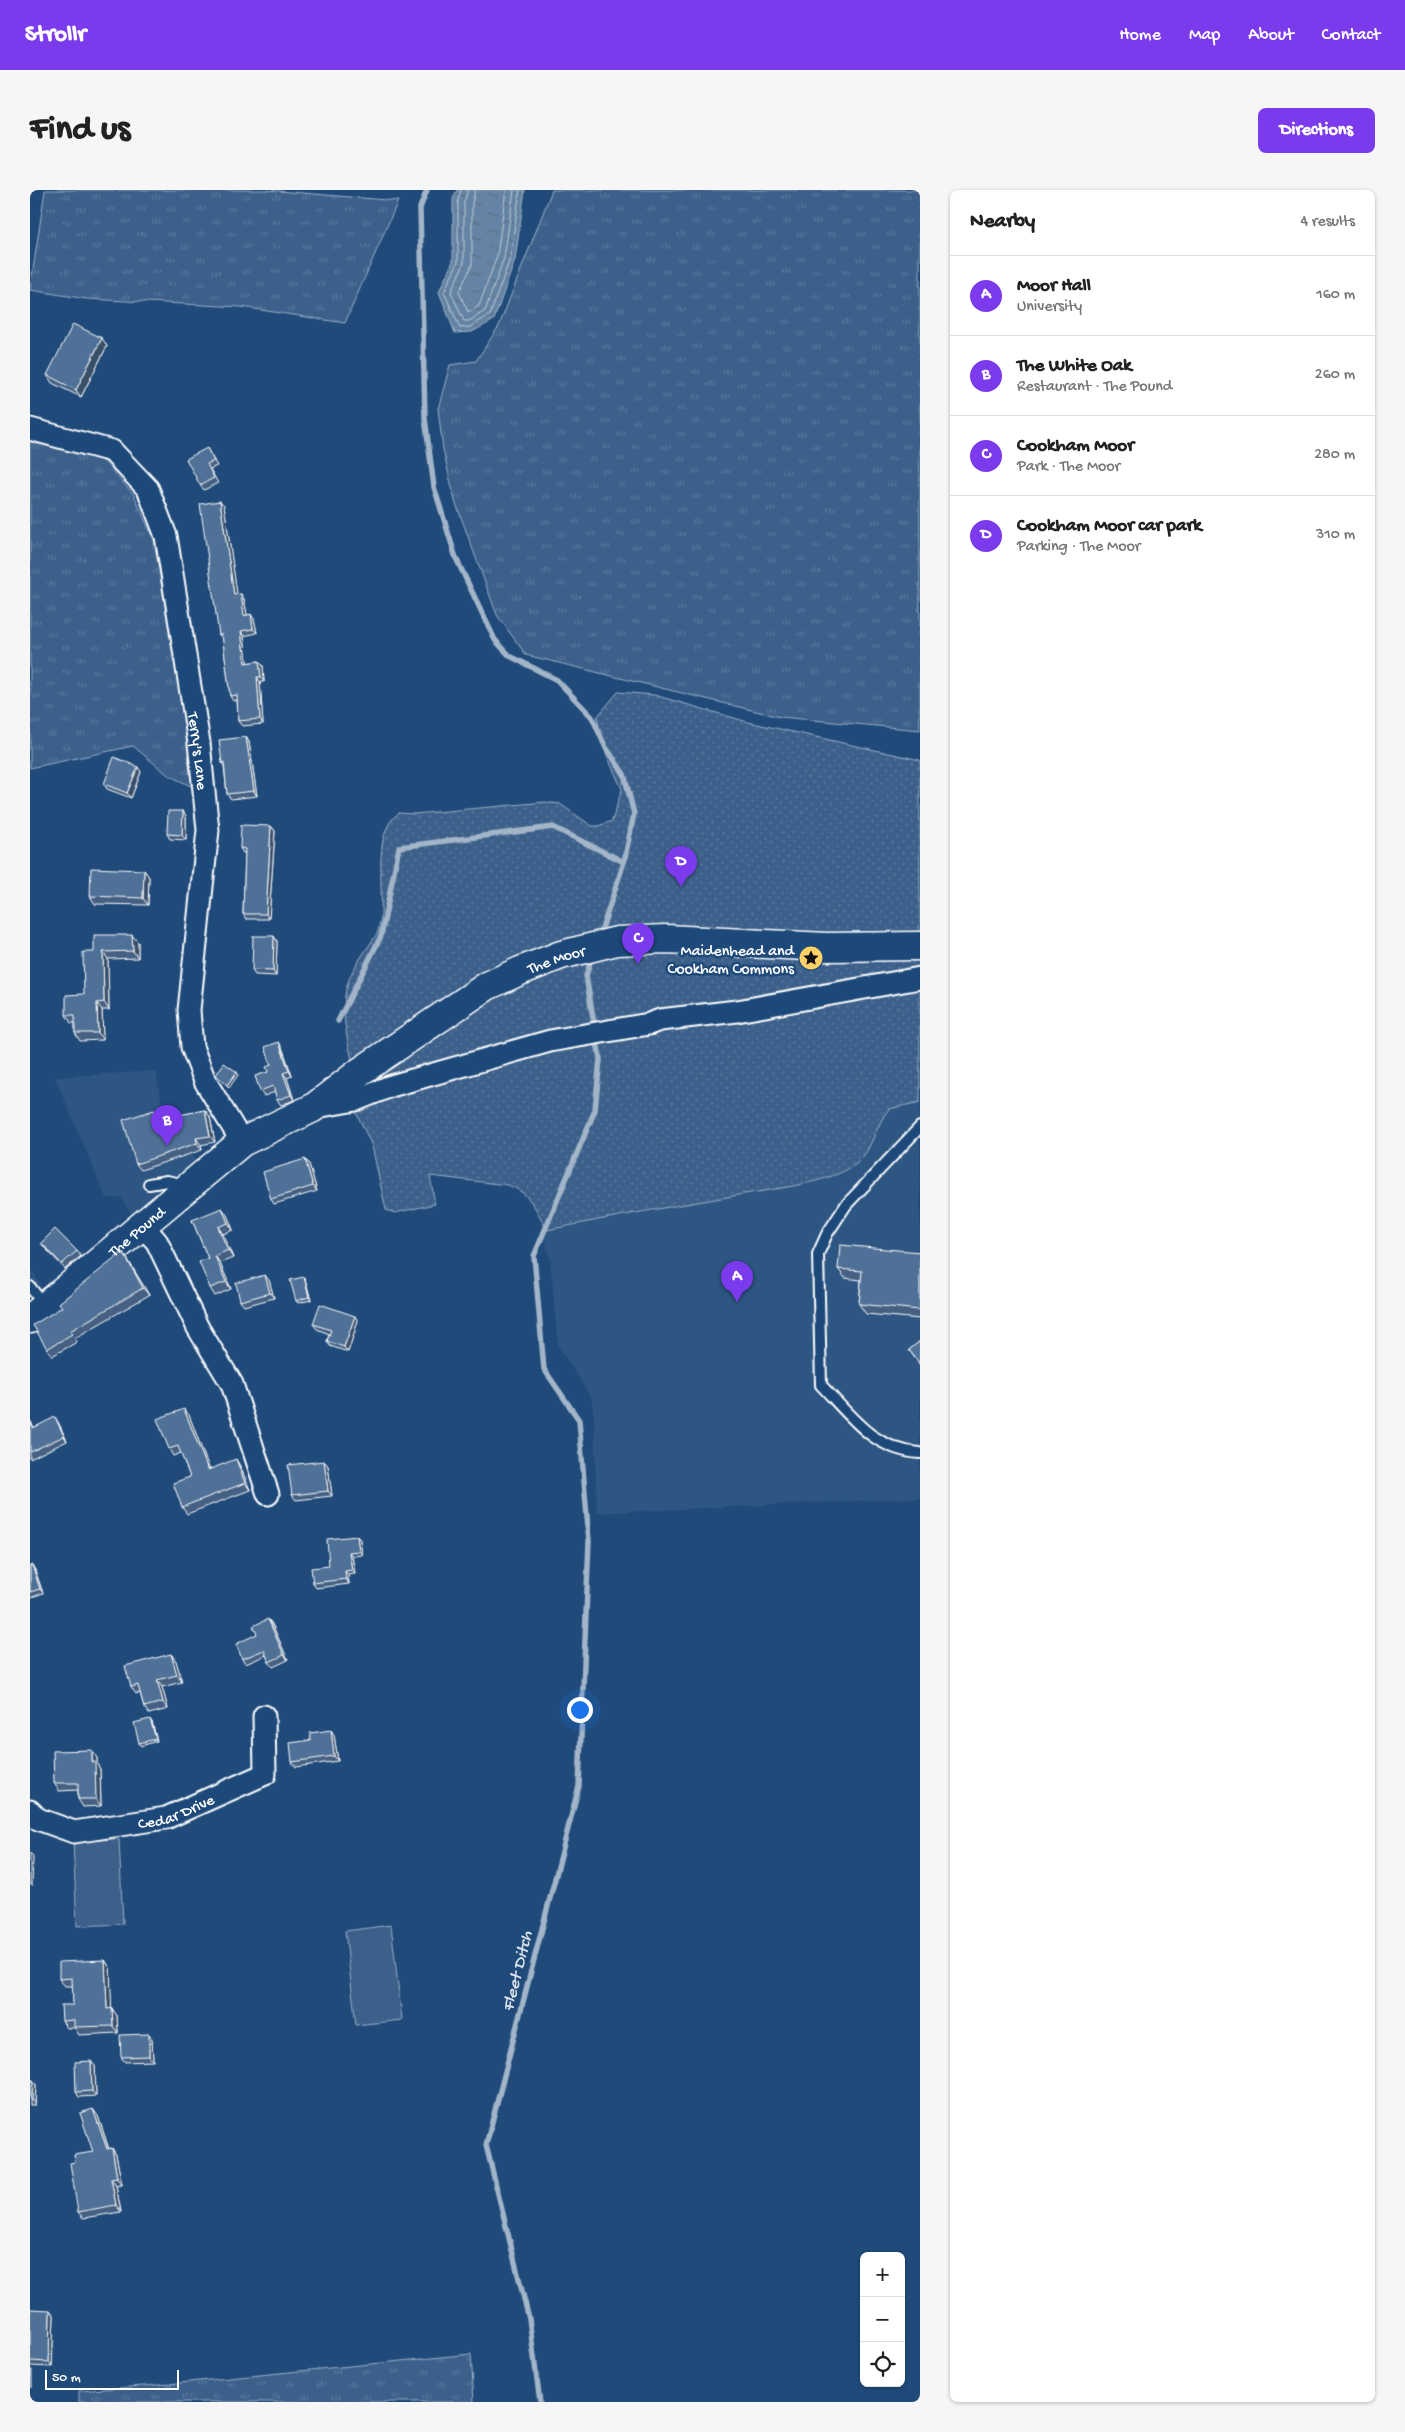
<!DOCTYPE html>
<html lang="en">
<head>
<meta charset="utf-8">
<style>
  :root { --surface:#fff; --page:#f6f6f6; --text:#222; --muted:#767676; --line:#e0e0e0; --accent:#7c3aed }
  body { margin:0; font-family:"Gochi Hand",sans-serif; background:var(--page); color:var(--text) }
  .controls { position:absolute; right:15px; bottom:15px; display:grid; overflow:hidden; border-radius:8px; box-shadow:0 1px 4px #0004 }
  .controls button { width:45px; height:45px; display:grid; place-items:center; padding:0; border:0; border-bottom:1px solid var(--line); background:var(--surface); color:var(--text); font:25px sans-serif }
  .scale { position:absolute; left:15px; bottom:12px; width:134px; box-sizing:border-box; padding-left:5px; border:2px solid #fff; border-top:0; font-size:14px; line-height:18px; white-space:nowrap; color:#fff; -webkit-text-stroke:4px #1f4a7a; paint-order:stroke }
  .you { position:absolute; left:549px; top:1519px; width:18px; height:18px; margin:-12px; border:4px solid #fff; border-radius:50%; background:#1a73e8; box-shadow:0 0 0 8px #1a73e833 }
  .badge { display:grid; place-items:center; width:32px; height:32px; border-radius:50%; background:var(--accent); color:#fff; font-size:16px; font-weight:700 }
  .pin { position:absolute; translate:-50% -41px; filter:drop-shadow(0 1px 2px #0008) }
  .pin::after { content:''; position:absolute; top:26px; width:18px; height:15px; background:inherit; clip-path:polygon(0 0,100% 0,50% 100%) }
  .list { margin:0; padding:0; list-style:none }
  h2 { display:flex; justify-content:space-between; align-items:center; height:65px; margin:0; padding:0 20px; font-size:21px }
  h2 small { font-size:16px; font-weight:400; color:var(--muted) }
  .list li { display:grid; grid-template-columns:32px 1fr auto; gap:15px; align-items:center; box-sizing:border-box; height:80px; padding:0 20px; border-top:1px solid var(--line) }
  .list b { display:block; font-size:19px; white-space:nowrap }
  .list p { margin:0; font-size:16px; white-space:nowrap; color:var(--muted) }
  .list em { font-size:16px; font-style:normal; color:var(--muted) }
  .icon { flex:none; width:28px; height:28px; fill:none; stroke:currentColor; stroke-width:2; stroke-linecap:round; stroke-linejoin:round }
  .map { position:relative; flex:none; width:890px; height:2212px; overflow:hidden; border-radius:8px }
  header { display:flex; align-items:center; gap:30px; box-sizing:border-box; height:70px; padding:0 25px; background:var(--accent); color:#fff }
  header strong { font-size:24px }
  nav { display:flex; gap:28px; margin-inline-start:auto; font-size:18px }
  .intro { display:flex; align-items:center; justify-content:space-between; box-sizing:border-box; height:120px; padding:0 30px }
  h1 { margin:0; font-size:35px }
  .button { padding:12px 22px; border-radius:8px; background:var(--accent); color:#fff; font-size:18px; font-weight:700 }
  main { display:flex; gap:30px; padding:0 30px }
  aside { flex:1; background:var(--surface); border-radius:8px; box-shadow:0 1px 4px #0004 }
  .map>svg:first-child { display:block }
</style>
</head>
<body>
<header>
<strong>Strollr</strong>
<nav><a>Home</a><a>Map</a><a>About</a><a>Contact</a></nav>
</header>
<div class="intro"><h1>Find us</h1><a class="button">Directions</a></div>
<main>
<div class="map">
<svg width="890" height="2212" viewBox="0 0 890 2212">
  <defs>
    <pattern id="grass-tufts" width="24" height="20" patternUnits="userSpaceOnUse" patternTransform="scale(1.25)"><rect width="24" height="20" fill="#3c618b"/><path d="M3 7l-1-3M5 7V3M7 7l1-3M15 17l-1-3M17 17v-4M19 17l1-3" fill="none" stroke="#59799c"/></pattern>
    <pattern id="park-dots" width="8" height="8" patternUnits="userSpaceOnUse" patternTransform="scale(1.25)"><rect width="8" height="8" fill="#3c618b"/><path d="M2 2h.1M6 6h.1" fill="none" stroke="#59799c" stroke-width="1.8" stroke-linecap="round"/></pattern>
    <pattern id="water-ripples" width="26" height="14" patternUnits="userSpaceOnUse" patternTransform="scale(1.25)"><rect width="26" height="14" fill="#6583a4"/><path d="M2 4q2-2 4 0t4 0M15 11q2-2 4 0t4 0" fill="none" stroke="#5b6d81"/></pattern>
  </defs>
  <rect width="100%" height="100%" fill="#1f4a7a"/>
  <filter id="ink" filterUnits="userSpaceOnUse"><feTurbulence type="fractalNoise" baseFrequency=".02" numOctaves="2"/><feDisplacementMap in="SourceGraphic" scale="10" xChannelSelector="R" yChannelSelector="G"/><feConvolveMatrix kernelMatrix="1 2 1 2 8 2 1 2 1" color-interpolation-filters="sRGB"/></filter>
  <g filter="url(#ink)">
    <g fill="#2e5683">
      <polygon points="126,881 138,951 156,946 168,978 105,1030 91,1008 76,1008 25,887"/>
      <polygon points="890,912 890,1308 567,1323 564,1228 561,1207 528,1156 520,1068 513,1041 800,987 826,974 831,968 853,925 859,918"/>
      <polygon points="0,1077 11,1095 6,1099 11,1107 0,1116"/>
    </g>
    <g fill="url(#grass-tufts)" stroke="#9eb0c5">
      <polygon points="15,0 236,0 368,11 315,133 211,117 57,109 0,100"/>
      <polygon points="522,0 890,0 890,540 750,527 496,465 467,425 425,311 413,259 408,219 420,175 446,171 469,136"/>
      <polygon points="0,252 73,270 104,305 124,350 165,598 138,585 103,556 0,578"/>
      <polygon points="441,2164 444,2212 49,2212 49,2201 139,2194"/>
    </g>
    <path fill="url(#park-dots)" stroke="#9eb0c5" d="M588 502 624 505 718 532 890 570V912L859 919C845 935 843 960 826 974 798 995 732 1000 697 1007 637 1017 577 1028 517 1040 506 1020 500 1002 477 995L400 986 405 1014 365 1023 356 1020 342 956 308 884 322 870C317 848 312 828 315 805 317 786 329 770 340 754 343 749 348 744 349 737 357 706 339 643 369 623L384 624 515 612 530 614 562 636H568L582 631 592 599 574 559 567 527Z"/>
    <g fill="#3c618b" stroke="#9eb0c5">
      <polygon points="89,1649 93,1734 47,1736 43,1651"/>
      <polygon points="361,1735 372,1830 326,1835 315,1741"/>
    </g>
    <polygon fill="url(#water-ripples)" stroke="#a3b5c8" points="427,0 495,0 485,70 464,130 442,142 425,143 409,102 423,71 423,9"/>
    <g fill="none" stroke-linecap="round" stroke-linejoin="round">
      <g stroke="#c1cddb" stroke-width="1">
        <polyline points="431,0 428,10 428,72 414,102 430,138 440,137 460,125 480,69 490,0"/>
        <polyline points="438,0 434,12 434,73 421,102 434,131 439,131 455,121 474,68 484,0"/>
        <polyline points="445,0 442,14 442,75 429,102 438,122 449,116 467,66 476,0"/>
      </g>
      <g stroke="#a3b5c8" stroke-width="5.5">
        <polyline points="397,0 390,18 395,228 404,297 426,368 465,450 480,466 527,490 562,527 575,556 594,584 604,624 594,672 569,748"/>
        <polyline points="308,831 351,746 369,657 523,637 594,672"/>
        <polyline points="510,2212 499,2129 456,1955 549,1596 559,1351 549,1230 514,1179 504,1066 565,920 570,869 556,786 562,766"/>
      </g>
      <defs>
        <g id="service">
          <path d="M890 937 816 1015 797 1044 788 1064 791 1195C821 1226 843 1260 890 1263"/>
          <polyline points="119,994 137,991 155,995"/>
          <polyline points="0,1097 15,1116"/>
        </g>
        <g id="minor">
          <path id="s1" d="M0 239 82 261 118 299 136 346 169 553 178 640 159 820 162 857 175 891 212 952"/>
          <polyline points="286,917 326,910 361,896 520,851 619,834 630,830 707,821 890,788"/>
          <polyline points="112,1035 127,1052 168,1138 202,1194 238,1304"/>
          <path id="s2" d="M0 1621 8 1629 44 1642 136 1628 235 1584 234 1526"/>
        </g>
        <g id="secondary">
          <path id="s3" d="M0 1129 212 952 283 918 331 881 457 796 490 781 531 765 587 751 636 749 797 757 890 756"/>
        </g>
      </defs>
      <use href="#service" stroke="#fff" stroke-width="14"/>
      <use href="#minor" stroke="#fff" stroke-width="25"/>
      <use href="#secondary" stroke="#fff" stroke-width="31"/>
      <use href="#service" stroke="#1f4a7a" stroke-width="10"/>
      <use href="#minor" stroke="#1f4a7a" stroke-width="21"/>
      <use href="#secondary" stroke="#1f4a7a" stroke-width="28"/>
    </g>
    <g fill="#456182" stroke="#fff">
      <polygon points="77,156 51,207 22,193 17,185"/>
      <polygon points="177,258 187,276 180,279 188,293 174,300 170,295"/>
      <polygon points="190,311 194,315 207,405 211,404 214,409 217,425 224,429 227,443 214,446 217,473 229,471 233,476 234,492 230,492 233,534 212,536 208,531 207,510 203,511 200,506 193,449 189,445"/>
      <polygon points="216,547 219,552 227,606 201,609 197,604 194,576 192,573"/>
      <polygon points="111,582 101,608 77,599 74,594"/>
      <polygon points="153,621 156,626 156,650 140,649 137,644"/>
      <polygon points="241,636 245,641 239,729 216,729 213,724 215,663 213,663 210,658"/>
      <polygon points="114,680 119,687 118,715 65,714 60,706"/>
      <polygon points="247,751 246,786 225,785 222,780"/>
      <polygon points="108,752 108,768 78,769 79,820 72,820 73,850 50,851 45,843 45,833 41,833 36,825 54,804 64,762"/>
      <polygon points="252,857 262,886 257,888 264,910 251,915 247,910 245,902 234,906 230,901 238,882"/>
      <polygon points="175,920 180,927 185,952 171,955 172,960 111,980 106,974 129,927 130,929"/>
      <polygon points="275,969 279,974 287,1001 244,1014 241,1009"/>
      <polygon points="197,1025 203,1040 193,1044 203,1068 190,1073 201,1099 185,1106 180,1098 178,1068 162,1030"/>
      <polygon points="11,1053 47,1061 51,1066 35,1079 15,1058"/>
      <polygon points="890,1062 890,1129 836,1124 829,1114 831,1090 815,1088 808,1079"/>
      <polygon points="98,1070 119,1105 45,1148 47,1152 22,1166 17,1159 32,1117"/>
      <polygon points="274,1087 275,1089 281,1110 268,1113 266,1111"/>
      <polygon points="239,1090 244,1108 214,1116 210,1111"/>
      <polygon points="328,1131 318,1162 300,1156 297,1151 299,1144 287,1139 283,1134"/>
      <polygon points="890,1151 890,1175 879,1160"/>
      <polygon points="159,1225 179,1279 210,1276 220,1300 157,1324 152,1317 160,1287 151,1263 143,1266 139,1259"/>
      <polygon points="0,1230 4,1237 28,1232 37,1251 0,1269"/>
      <polygon points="294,1271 298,1276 302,1306 266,1310 262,1305"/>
      <polygon points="327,1346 330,1350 332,1365 322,1366 325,1384 318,1385 319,1394 286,1398 283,1393"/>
      <polygon points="2,1375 5,1380 13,1403 0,1408 0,1376"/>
      <polygon points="238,1429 242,1434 258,1470 243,1477 239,1472 236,1465 216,1474 212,1469 227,1444"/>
      <polygon points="141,1464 146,1471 152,1492 132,1497 138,1519 119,1524 114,1517 110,1503 106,1504 101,1497"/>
      <polygon points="122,1532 127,1551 111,1556 109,1553"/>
      <polygon points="301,1540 304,1545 308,1571 266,1577 262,1572 281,1550"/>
      <polygon points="67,1568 67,1574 70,1579 71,1616 53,1617 48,1609 48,1600 29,1601 24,1593"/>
      <polygon points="75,1770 80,1778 81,1818 87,1826 88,1843 49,1845 45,1838 37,1838 32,1831 43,1815 43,1796 35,1796 29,1789"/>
      <polygon points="119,1844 122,1849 123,1871 95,1872 91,1867"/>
      <polygon points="65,1876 66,1906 49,1907 46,1902"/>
      <polygon points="0,1890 3,1890 6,1895 5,1915 0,1915"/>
      <polygon points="68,1926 79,1959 82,1958 86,1965 92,1995 86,1996 91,2022 53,2028 48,2022 45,1972 63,1962"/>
      <polygon points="0,2119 24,2125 22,2177 0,2176"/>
    </g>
    <g fill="#384f6a" stroke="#fff">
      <polygon points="72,148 77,156 51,207 46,200"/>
      <polygon points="190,311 194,315 208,410 204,405"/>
      <polygon points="211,404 214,409 218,430 214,426"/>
      <polygon points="221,424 224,429 227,443 223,439"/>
      <polygon points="211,441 214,446 218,478 215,473"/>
      <polygon points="229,471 233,476 234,492 231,487"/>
      <polygon points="227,487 230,492 233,534 230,529"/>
      <polygon points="216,547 219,552 227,606 224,601"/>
      <polygon points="108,577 111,582 101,608 97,603"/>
      <polygon points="153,621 156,626 156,650 152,645"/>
      <polygon points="241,636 245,641 239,729 236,724"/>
      <polygon points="114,680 119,687 118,715 113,708"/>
      <polygon points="102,745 108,752 108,768 103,761"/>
      <polygon points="244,746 247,751 246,786 243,781"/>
      <polygon points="73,762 78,769 79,820 74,812"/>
      <polygon points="67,813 72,820 73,850 68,843"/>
      <polygon points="249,852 252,857 262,886 259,881"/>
      <polygon points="207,882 208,885 199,898 197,895"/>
      <polygon points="253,883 257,888 264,910 261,905"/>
      <polygon points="124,920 129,927 132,936 128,929"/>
      <polygon points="175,920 180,927 185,952 180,946"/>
      <polygon points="166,948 171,955 172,960 167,953"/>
      <polygon points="275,969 279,974 287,1001 283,996"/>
      <polygon points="192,1018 197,1025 203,1040 198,1033"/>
      <polygon points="188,1037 193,1044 203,1068 198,1060"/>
      <polygon points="93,1062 98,1070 119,1105 113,1098"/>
      <polygon points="185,1066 190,1073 201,1099 196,1092"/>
      <polygon points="235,1085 239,1090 244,1108 240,1103"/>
      <polygon points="274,1087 275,1089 281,1110 279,1107"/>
      <polygon points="325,1126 328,1131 318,1162 314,1157"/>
      <polygon points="154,1219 159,1225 182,1286 178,1280"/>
      <polygon points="25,1227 28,1232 37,1251 34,1246"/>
      <polygon points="206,1269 210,1276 220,1300 215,1293"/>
      <polygon points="294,1271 298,1276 302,1306 298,1301"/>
      <polygon points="327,1346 330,1350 332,1365 329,1361"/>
      <polygon points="319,1362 322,1366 325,1384 322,1380"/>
      <polygon points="2,1375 5,1380 13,1403 10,1399"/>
      <polygon points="315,1381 318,1385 319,1394 316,1389"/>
      <polygon points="238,1429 242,1434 258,1470 254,1465"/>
      <polygon points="141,1464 146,1471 152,1492 147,1485"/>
      <polygon points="127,1490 132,1497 138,1519 133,1512"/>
      <polygon points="120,1529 122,1532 127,1551 126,1549"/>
      <polygon points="301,1540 304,1545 308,1571 304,1566"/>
      <polygon points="62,1560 67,1568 67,1574 70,1579 71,1616 66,1609 62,1572"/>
      <polygon points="0,1663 3,1666 2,1696 0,1693"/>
      <polygon points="75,1770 80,1778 82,1826 77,1819"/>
      <polygon points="82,1818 87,1826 88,1843 83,1836"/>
      <polygon points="119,1844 122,1849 123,1871 119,1866"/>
      <polygon points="61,1871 65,1876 66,1906 62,1901"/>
      <polygon points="3,1890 6,1895 5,1915 2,1910"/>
      <polygon points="63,1919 68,1926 81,1966 77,1959"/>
      <polygon points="82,1958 86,1965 92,1995 87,1988"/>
      <polygon points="81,1989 86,1996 91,2022 86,2015"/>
      <polygon points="20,2120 24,2125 22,2177 19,2172"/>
      <polygon points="1,2179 2,2181 2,2198 0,2195"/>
    </g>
    <g fill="#507197" stroke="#fff">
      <polygon points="43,134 72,148 46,200 17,185"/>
      <polygon points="177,258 184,271 177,274 184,288 170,295 156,269"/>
      <polygon points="190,311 204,405 211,404 214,426 221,424 223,439 211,441 215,473 229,471 231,487 227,487 230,529 208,531 207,505 200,506 192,444 189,445 170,314"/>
      <polygon points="216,547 224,601 197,604 194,572 192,573 189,550"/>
      <polygon points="84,567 108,577 97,603 74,594"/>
      <polygon points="138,621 153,621 152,645 137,644"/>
      <polygon points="211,635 241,636 236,724 213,724 215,659 210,658"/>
      <polygon points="61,678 114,680 113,708 60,706"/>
      <polygon points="64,745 102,745 103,761 73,762 74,812 67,813 68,843 45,843 45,825 36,825 36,805 54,804 53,762 64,762"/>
      <polygon points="223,746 244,746 243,781 222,780"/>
      <polygon points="249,852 259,881 253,883 261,905 247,910 243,896 230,901 225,886 238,882 236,877 241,875 235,857"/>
      <polygon points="194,873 207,882 197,895 186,885"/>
      <polygon points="124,920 128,929 175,920 180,946 166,948 167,953 106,974 93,930"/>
      <polygon points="275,969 283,996 241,1009 233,982"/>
      <polygon points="192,1018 198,1033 188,1037 198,1060 185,1066 196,1092 180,1098 169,1072 178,1068 162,1030"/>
      <polygon points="25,1039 47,1061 32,1074 11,1053"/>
      <polygon points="810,1055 890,1062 890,1120 829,1114 832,1081 808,1079"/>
      <polygon points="93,1062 113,1098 40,1141 42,1144 17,1159 3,1135 32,1117 29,1113"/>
      <polygon points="235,1085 240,1103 210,1111 206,1093"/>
      <polygon points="274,1087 279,1107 266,1111 260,1090"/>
      <polygon points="290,1114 325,1126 314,1157 297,1151 301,1140 283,1134"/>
      <polygon points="890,1151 890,1174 879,1160"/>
      <polygon points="154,1219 178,1280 206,1269 215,1293 152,1317 143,1293 160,1287 148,1256 139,1259 127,1229"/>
      <polygon points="25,1227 34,1246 0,1262 0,1231 3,1238"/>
      <polygon points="294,1271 298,1301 262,1305 258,1275"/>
      <polygon points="327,1346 329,1361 319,1362 322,1380 315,1381 316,1389 283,1393 281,1378 299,1376 297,1349"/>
      <polygon points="2,1375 10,1399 0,1402 0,1376"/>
      <polygon points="238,1429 254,1465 239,1472 234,1460 212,1469 206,1454 227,1444 223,1436"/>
      <polygon points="141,1464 147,1485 127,1490 133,1512 114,1517 108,1495 101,1497 95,1476"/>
      <polygon points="120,1529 126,1549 109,1553 104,1533"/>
      <polygon points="301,1540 304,1566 262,1572 260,1553 281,1550 280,1543"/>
      <polygon points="62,1560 62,1572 65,1572 66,1609 48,1609 48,1593 24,1593 23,1561"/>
      <polygon points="75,1770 77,1819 82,1818 83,1836 44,1837 44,1830 32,1831 31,1815 43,1815 42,1788 29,1789 29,1772"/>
      <polygon points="119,1844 119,1866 91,1867 90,1845"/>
      <polygon points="61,1871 62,1901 46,1902 45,1872"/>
      <polygon points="0,1890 3,1890 2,1910 0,1910"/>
      <polygon points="63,1919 77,1959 82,1958 87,1988 81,1989 86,2015 48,2022 40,1973 45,1972 44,1965 63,1962 50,1923"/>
      <polygon points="0,2119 20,2120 19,2172 0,2171"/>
    </g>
  </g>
  <defs>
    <symbol id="sight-disc" viewBox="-11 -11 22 22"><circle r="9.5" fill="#ffd166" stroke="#1f4a7a"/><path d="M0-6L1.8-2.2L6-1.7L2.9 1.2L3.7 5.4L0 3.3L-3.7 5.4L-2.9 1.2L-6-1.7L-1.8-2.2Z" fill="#111"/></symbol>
  </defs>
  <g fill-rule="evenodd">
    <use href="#sight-disc" x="767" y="754" width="28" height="28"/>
  </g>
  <g text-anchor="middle" stroke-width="5" stroke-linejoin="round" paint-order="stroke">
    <g font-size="16" fill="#fff" stroke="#1f4a7a">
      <text dy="6" stroke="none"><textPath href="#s1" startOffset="405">Terry's Lane</textPath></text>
      <text dy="6" stroke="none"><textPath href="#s3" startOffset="642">The Moor</textPath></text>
      <text dy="6" stroke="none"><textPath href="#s3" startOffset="138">The Pound</textPath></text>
      <text dy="6" stroke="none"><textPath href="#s2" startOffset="154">Cedar Drive</textPath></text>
    </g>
    <g font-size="16" fill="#fff" stroke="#1f4a7a" text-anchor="end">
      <text x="764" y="765">Maidenhead and<tspan x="764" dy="18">Cookham Commons</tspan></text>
    </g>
    <g font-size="18" font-style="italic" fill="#d8e0e8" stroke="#1f4a7a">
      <text transform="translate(486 1781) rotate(-76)" y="6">Fleet Ditch</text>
    </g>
  </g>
</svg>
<div class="controls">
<button>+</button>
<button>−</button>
<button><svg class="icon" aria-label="locate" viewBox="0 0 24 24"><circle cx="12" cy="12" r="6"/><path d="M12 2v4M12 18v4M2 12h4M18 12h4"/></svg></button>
</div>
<div class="scale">50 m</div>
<div class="you"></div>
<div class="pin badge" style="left:707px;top:1112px">A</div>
<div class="pin badge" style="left:137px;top:956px">B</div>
<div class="pin badge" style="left:608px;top:774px">C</div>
<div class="pin badge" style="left:651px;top:697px">D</div>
</div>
<aside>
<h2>Nearby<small>4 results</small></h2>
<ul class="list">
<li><span class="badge">A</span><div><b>Moor Hall</b><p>University</p></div><em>160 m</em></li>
<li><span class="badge">B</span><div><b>The White Oak</b><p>Restaurant · The Pound</p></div><em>260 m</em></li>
<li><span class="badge">C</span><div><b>Cookham Moor</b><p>Park · The Moor</p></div><em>280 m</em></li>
<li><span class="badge">D</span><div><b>Cookham Moor car park</b><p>Parking · The Moor</p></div><em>310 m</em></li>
</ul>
</aside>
</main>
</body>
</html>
